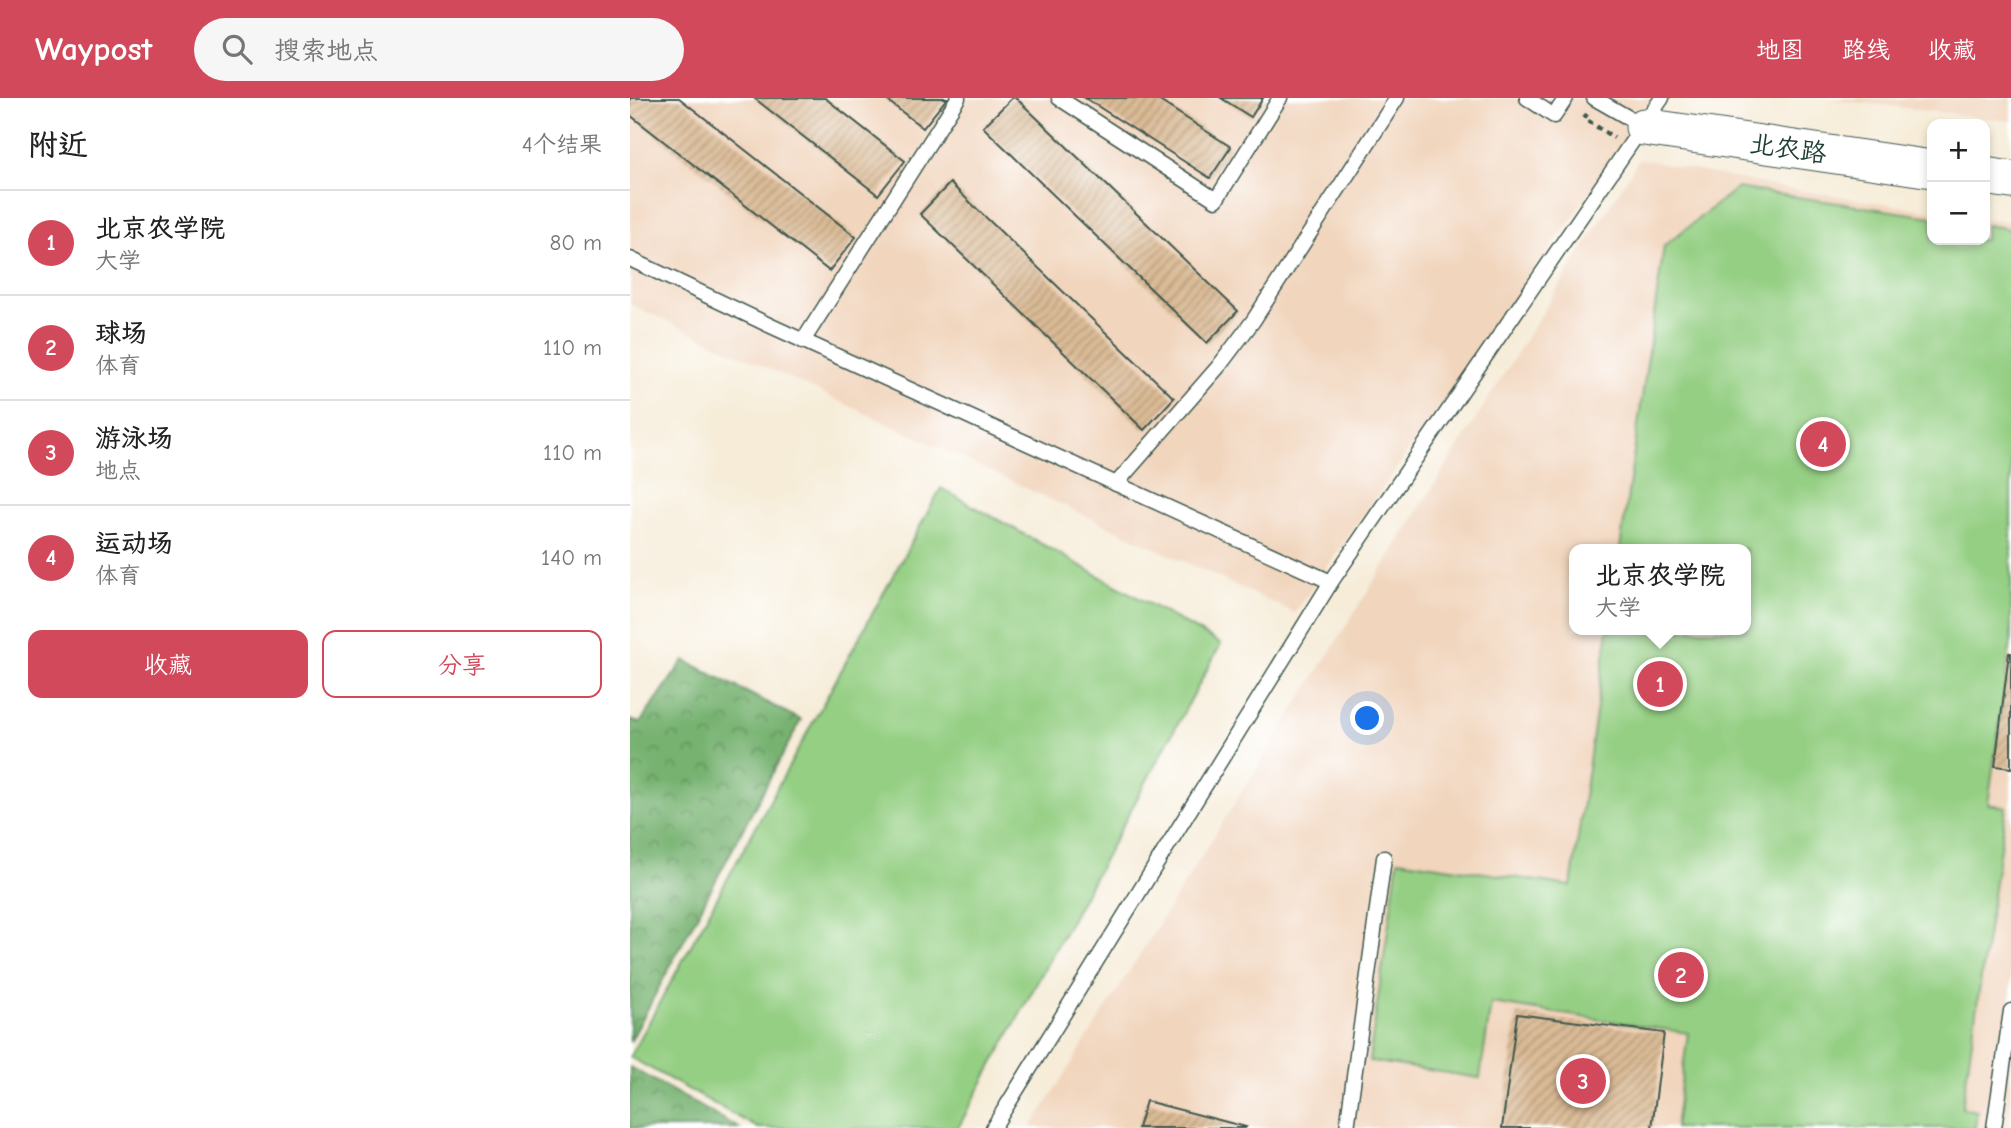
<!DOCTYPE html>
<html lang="zh">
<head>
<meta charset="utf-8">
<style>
  :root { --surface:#fff; --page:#f6f6f6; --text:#222; --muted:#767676; --line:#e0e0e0; --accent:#d1495b }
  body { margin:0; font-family:"Comic Neue","LXGW WenKai TC",sans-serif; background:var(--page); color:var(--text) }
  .controls { position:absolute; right:21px; top:21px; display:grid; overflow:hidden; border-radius:14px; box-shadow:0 4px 10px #0003 }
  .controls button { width:63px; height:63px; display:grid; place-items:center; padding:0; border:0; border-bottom:2px solid var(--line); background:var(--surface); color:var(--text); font:35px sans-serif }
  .you { position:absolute; left:738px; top:621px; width:24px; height:24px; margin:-18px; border:5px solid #fff; border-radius:50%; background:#1a73e8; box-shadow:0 0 0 10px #1a73e833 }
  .badge { display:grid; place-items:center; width:46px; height:46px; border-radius:50%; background:var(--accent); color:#fff; font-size:23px; font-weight:700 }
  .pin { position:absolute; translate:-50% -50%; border:4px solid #fff; box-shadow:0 2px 7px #0006 }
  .popup { position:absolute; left:939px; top:446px; width:182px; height:91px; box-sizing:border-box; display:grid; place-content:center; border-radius:14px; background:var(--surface); filter:drop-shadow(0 2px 5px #0005); font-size:23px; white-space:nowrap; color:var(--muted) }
  .popup b { font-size:26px; color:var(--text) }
  .popup::after { content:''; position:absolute; left:50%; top:100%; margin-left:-14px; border:14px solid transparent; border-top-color:var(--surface) }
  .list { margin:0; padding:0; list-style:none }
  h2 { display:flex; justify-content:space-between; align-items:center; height:91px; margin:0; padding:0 28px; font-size:30px }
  h2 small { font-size:23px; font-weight:400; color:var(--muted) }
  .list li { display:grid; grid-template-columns:46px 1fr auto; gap:21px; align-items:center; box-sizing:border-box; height:105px; padding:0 28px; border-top:2px solid var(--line) }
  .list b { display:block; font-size:26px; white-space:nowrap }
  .list p { margin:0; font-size:23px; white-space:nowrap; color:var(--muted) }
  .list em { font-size:23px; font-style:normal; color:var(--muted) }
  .actions { display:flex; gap:14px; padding:21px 28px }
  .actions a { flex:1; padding:16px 0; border:2px solid var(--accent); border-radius:14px; text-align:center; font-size:24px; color:var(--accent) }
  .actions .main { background:var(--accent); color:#fff }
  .icon { flex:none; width:38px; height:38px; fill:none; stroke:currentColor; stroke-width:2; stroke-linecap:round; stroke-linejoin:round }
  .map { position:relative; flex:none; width:1381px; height:1030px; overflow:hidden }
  header { display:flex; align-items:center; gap:42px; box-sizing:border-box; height:98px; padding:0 35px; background:var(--accent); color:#fff }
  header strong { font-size:33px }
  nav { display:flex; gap:38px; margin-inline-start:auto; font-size:24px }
  .search { width:490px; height:63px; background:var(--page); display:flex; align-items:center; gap:18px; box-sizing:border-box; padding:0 24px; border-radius:38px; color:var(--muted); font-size:26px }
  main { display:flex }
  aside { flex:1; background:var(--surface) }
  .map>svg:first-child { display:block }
</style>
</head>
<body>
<header>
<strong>Waypost</strong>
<div class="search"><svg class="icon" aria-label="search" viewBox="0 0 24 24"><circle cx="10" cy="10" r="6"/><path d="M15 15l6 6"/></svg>搜索地点</div>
<nav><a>地图</a><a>路线</a><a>收藏</a></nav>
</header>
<main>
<aside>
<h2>附近<small>4个结果</small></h2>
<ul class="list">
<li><span class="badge">1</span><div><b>北京农学院</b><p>大学</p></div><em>80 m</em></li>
<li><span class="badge">2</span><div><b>球场</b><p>体育</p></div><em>110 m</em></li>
<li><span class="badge">3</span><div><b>游泳场</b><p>地点</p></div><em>110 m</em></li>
<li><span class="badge">4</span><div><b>运动场</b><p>体育</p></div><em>140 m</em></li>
</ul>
<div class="actions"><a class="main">收藏</a><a>分享</a></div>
</aside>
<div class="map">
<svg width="1381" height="1030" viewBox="0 0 1381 1030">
  <defs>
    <pattern id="forest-crowns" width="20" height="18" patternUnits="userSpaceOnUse" patternTransform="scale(1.75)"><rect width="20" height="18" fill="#77b271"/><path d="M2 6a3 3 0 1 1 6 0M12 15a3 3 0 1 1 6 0" fill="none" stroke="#61925e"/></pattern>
    <pattern id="building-hatch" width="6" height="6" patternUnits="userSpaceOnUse" patternTransform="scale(1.75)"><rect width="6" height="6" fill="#dbbb96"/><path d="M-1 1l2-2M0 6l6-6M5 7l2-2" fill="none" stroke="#b1997b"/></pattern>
  </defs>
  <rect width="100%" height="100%" fill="#fff"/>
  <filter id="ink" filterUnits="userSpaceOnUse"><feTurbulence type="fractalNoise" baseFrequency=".0143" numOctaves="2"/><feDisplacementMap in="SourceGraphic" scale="14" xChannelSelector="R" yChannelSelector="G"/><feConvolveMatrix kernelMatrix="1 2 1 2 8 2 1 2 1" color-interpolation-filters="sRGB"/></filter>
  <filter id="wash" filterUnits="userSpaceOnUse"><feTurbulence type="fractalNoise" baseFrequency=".00686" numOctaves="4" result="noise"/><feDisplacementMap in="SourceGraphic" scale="28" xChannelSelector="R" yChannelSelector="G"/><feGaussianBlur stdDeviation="1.57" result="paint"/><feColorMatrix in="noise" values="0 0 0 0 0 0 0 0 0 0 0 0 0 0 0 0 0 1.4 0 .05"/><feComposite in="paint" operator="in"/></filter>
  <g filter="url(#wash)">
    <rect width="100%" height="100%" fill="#f6ecd8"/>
    <g fill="#f1d5bd" fill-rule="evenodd">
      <polygon points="0,0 1027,0 665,515 0,206"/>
      <polygon points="1194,0 1381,0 1381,23"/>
      <path d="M1009 61 1154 90 1302 113V142H1355V121L1381 124V1030H401ZM944 451H1116V532H944Z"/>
    </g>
    <g fill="url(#forest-crowns)" stroke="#4b7852" stroke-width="2">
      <polygon points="54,562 171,622 0,944 0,622 10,625"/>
      <polygon points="0,969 109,1030 0,1030"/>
    </g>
    <g fill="#94cf83" stroke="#5a865c" stroke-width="2">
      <polygon points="1107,90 1302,119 1302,142 1355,142 1355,127 1381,131 1381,544 1358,706 1376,709 1332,1010 1347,1013 1345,1030 1045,1030 1058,935 861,905 850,980 739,963 768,762 941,788 978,532 1116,532 1116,451 990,451 1034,148"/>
      <polygon points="311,390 591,546 328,1030 128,1030 0,959"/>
    </g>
    <g id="blocks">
      <g fill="url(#building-hatch)">
        <polygon points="0,0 49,0 226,139 199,173 0,17"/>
        <polygon points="124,0 195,0 275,63 248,97"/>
        <polygon points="254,0 317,0 293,30"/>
        <polygon points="382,0 386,0 608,213 577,245 353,29"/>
        <polygon points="455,0 525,0 601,49 580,80"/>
        <polygon points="591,0 633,0 621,19"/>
        <polygon points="320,85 544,300 514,332 290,116"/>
        <polygon points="1379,555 1381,555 1381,670 1365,668"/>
        <polygon points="887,916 1034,935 1022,1030 872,1030"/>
        <polygon points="516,1003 616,1029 615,1030 508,1030"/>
      </g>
    </g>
  </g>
  <g filter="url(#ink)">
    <use href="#blocks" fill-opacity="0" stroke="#3f574d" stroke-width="2"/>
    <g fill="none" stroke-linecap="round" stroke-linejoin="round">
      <defs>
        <g id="service">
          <polyline points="429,0 586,102 650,0"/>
          <polyline points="897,0 924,18 936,0"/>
          <polyline points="964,0 1013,28"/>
          <polyline points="0,161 141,228 701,484"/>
          <polyline points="173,243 328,0"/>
          <polyline points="486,386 589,268 623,223 767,0"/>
          <polyline points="363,1030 701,484 1032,0"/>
          <polyline points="717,1030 754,760"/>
          <polyline points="1364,1030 1381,913"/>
        </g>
        <g id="tertiary">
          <polyline points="1014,29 1302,71"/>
          <polyline points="1355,78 1381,82"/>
        </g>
      </defs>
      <use href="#service" stroke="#3f574d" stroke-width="17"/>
      <use href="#tertiary" stroke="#3f574d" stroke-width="39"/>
      <polyline stroke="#3f574d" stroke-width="4.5" stroke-dasharray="5 5" stroke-linecap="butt" points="957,16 954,20 984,40"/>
      <use href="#service" stroke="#fff" stroke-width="14"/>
      <use href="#tertiary" stroke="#fff" stroke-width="37"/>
    </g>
  </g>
  <g text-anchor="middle" stroke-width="6" stroke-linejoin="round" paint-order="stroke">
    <g font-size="26" fill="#1f3d34" stroke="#fff">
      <text transform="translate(1158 50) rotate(8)" y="9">北农路</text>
    </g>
  </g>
</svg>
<div class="controls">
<button>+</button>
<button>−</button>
</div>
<div class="you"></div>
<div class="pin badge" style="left:1030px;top:586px">1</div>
<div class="popup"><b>北京农学院</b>大学</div>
<div class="pin badge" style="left:1051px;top:877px">2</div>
<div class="pin badge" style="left:953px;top:983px">3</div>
<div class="pin badge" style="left:1193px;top:346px">4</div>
</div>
</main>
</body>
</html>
